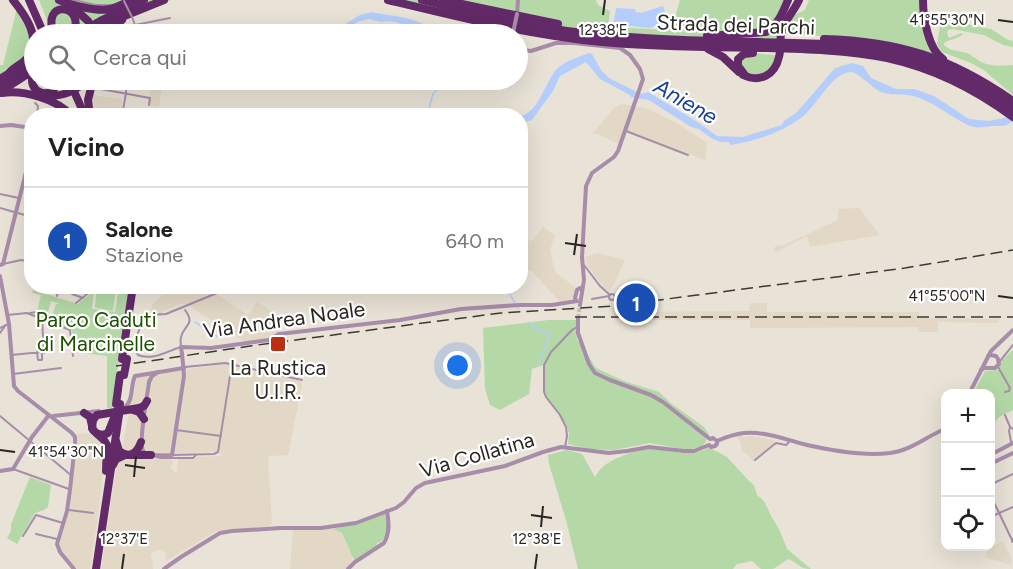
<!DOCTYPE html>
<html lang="it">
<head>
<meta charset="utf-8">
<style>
  :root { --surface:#fff; --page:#f2f2f2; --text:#222; --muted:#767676; --line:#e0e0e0; --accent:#db2777 }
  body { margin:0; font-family:Figtree,sans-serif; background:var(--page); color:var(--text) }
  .controls { position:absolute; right:18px; bottom:18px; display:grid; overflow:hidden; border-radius:12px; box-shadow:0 6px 24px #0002 }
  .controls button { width:54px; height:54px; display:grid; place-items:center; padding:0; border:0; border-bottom:2px solid var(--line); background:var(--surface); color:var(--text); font:30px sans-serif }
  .you { position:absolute; left:458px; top:366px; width:21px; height:21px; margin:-15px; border:4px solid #fff; border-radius:50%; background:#1a73e8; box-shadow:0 0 0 9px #1a73e833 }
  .badge { display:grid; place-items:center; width:39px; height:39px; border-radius:50%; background:var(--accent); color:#fff; font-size:20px; font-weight:700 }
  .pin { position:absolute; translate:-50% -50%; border:3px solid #fff; box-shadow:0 2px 6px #0006 }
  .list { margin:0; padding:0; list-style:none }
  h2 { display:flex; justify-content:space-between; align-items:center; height:78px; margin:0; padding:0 24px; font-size:26px }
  h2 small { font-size:20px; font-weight:400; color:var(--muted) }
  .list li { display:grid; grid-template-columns:39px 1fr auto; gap:18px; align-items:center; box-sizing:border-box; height:108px; padding:0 24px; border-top:2px solid var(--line) }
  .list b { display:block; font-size:22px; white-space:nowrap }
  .list p { margin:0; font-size:20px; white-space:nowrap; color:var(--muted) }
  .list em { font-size:20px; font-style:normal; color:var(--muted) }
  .icon { flex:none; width:33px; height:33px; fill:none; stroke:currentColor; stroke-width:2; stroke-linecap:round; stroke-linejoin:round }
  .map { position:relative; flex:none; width:1013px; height:569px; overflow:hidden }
  .search { position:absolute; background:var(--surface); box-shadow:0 6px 24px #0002; left:24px; top:24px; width:504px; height:66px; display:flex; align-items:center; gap:15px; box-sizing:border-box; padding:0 21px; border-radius:33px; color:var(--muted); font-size:22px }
  .panel { position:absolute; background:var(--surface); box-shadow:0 6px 24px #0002; left:24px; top:108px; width:504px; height:186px; border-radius:24px }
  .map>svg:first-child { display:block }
</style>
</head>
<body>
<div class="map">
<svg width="1013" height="569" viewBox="0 0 1013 569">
  <rect width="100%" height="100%" fill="#e9e2d6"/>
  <g fill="#e2d8c5">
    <polygon points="127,80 163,80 159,107 149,105 151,86 128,82"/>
    <polygon points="91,95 122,99 121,107 131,109 130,115 93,115"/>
    <polygon points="621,104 649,109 680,125 707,143 705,160 626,130 619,144 597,134 592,134 614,108"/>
    <polygon points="859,208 880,235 810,247 807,236 776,252 774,248 777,245 782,246 838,220 838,209"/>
    <polygon points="543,227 555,235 550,250 555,272 576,288 572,298 569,301 560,302 532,271 521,271 520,234 531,242"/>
    <polygon points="597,253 625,260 610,292 604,288 587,265 585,257"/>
    <polygon points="191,287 198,288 218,295 248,315 257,302 280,317 276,329 280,334 271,339 246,343 191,307 188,304 180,304 163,311 162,313 150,313 153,304 160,297 177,288"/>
    <polygon points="750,303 767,303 767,312 919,312 919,318 999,319 998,323 938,322 938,332 919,332 918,327 750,328 750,320 624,320 614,318 614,314 619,312 749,311"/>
    <polygon points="222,364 301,381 302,384 288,455 268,456 272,523 268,526 259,528 216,531 166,561 165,552 157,550 150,554 152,559 153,569 101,569 117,461 128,460 131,457 150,457 155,459 171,459 173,463 171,464 171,469 174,470 174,472 177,472 178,459 194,459 198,457 221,456 220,452 150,453 122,451 135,377"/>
    <polygon points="93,433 106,446 98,516 90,569 75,569 59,546 71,500 77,439 75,434"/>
    <polygon points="741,434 742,437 751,436 774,440 774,443 753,461 747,454 742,451 740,441 736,435"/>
    <polygon points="333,529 341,533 352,555 352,561 346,569 290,569 293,530"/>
    <polygon points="1003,541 1012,560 1011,565 985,557 988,548"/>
  </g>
  <g fill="#b4d9a7">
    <polygon points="39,0 171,0 116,24 108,34 99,34 110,26 96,34 55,34 49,25"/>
    <polygon points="384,0 596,0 598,5 610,11 608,27 671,30 680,0 784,0 778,30 777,50 663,47 431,11"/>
    <polygon points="809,0 922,0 922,8 940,59 861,38 783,34 794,15 805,10"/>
    <polygon points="17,8 32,34 28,56 0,75 0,65 3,65"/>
    <path d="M951 21 991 29 1008 40 1013 41V47L1003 45 984 35 952 29 948 30 947 33 949 38 961 33 963 34C958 39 950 39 944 43V45C950 51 959 51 967 53 971 55 975 58 979 61 991 67 1001 66 1013 65V95L985 71 971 63 942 52 937 44 940 26 945 23Z"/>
    <polygon points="751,53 776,55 774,64 764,74 748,75 739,62"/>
    <polygon points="97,287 116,287 113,311 95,308"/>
    <polygon points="119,287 129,287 112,408 107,408 107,356 74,352 72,331 70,329 56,324 59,318 52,316 56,304 60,304 51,301 46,320 36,316 41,295 32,293 33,290 78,304 94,291 92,309 115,312"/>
    <polygon points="548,320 576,320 577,339 596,368 624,381 659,392 672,404 704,427 709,434 705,443 701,447 686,450 650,443 614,450 588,449 568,444 569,433 565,422 544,394 544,365 532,369 529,394 500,410 490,405 485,389 483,328"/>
    <polygon points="1013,350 1013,410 999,417 991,427 990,394 973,394 985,371 998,370 1002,360"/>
    <path d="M707 448 712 449 727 457 749 481 754 485 757 495 764 501 771 516 779 529 787 549 811 569C799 569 799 563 788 559L773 569H761L752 561 737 564 733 569H578L566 520 549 464 548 455 567 450 582 454 595 477C601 466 608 462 620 457 628 453 637 450 647 449 664 448 690 459 707 448Z"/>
    <polygon points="30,477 51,485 48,507 44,510 35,513 17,544 7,538 11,531 11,524"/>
    <path d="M385 514 387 516C387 527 389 537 379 543L378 542 376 546 354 560 342 533 333 529 357 523Z"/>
  </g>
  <g fill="#b4cdfb">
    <polygon points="663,6 668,20 650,28 629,26 626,27 613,26 616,8 635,9 636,12 641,13"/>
    <path d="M371 12C390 16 424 17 435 34H426L424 32 396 22 389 21 381 22 369 19 357 22 342 34H329L360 15Z"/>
    <path d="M589 53 592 54 601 70 609 78 641 94 648 92 696 121 717 136 743 137 782 125 784 121 796 113 805 103 835 68 852 63 863 66 871 78 887 85 896 89H914L934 96 969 119 989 121 1013 116V121C1005 127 1002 126 992 126 986 127 979 128 974 127 968 126 962 122 957 119 943 111 929 100 913 96 903 93 892 96 881 92 873 89 858 72 851 72 832 72 817 106 802 117 781 133 755 141 730 145L729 142H720L711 138 699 129 691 127 649 100 631 97 630 95 600 79 586 62 560 76 553 91 532 120 521 123V116C541 110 544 82 558 68 567 60 579 57 589 53Z"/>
  </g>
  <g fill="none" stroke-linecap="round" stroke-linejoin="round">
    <g stroke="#b4cdfb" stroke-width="1.5">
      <polyline points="427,116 433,94 446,80"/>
      <polyline points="505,286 515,303"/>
      <polyline points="517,307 519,309"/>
      <polyline points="195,322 218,337"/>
      <polyline points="529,322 537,330 548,333 550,336 537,366"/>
    </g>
    <polyline stroke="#c3bdb2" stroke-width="4" stroke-dasharray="4 2" stroke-linecap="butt" points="578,318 580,305"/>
    <g stroke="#a88dab" stroke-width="2">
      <polyline points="74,0 96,5 110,5"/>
      <polyline points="135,25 170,18"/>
      <polyline points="117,34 118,30 135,25 132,17"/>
      <polyline points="95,88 150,98 149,105"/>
      <polyline points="35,103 38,106 37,116"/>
      <polyline points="122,116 126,93 126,80"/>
      <polyline points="626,131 688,155"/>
      <polyline points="0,194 19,198"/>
      <polyline points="0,208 32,217"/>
      <polyline points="3,264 21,260 32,262"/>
      <polyline points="584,265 600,286 610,295"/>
      <circle cx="612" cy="297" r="3"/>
      <polyline points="72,294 83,298"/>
      <polyline points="57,296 59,286"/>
      <polyline points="615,296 639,291"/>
      <polyline points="592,299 609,296"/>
      <polyline points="76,303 91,291 94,286"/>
      <path d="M185 310C196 325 184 324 181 337 180 340 181 344 181 347 167 351 153 361 138 355 137 354 136 352 135 350 133 342 142 321 147 315L166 314 234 286"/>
      <polyline points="30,313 37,312"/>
      <polyline points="7,315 27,313 70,330 73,356"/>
      <polyline points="42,319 44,353"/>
      <polyline points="0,328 8,324"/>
      <polyline points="0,333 5,326"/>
      <polyline points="11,355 42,352 42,360 38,360 37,352"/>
      <polyline points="1000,361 1013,345"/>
      <polyline points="185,367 225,363 302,380"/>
      <polyline points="998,367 1010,388 1009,391 1005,392"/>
      <polyline points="13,374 61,368"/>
      <polyline points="1005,415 1010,427"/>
      <polyline points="0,416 72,476"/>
      <polyline points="176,430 221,436"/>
      <polyline points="1011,442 1009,431 1010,427 1013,429"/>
      <polyline points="565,447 567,436 566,427 560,415 546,397 544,392 544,365 551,352 572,330 577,327"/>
      <polyline points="172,455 214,454 218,452 231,370 230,364"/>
      <polyline points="156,457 161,458 193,458 196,455"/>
      <polyline points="755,460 776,443 786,445 791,440"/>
      <polyline points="13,469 69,489"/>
      <polyline points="945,481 946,481"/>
      <polyline points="990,485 1013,474"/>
      <polyline points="990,494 1012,540"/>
      <polyline points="69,510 93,513"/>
      <polyline points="990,517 1013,507"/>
      <polyline points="36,534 57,539"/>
      <polyline points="23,536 36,515 63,523"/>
    </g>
    <g stroke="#a88dab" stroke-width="4">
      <polyline points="517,14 518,0"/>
      <polyline points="518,46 524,50 531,51 556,43 574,43 620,48 630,55 640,69 643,79 618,151 614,157 592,173 586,186 582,257 584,280 580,305"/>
      <polyline points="0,126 11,125 32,128"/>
      <polyline points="0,265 3,264 32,148"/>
      <polyline points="0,276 9,324 14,386 18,391 72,433 75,437 75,444 70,490 67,511 57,544 60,552 74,569"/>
      <polyline points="576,301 575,298 577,290 580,288 582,290"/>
      <polyline points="578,318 578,333 589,364 595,373 610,380 651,395 663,402 710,439 713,438 717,441"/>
      <polyline points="182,354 181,347 211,348 269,340 279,334 400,320 461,309 519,305 552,305 577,301"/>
      <polyline points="981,370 984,368 995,368 999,364 998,359 996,356 990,355 988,356"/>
      <path d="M158 372 152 376 149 382C148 393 137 446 144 452 150 457 165 455 172 455L184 376 183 364"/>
      <polyline points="969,394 991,351 1013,330"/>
      <path d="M124 408C134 401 130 386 135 376L184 368"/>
      <polyline points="53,416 99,411"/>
      <path d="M717 441C726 437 734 434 744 433 763 431 784 439 803 444 828 450 864 456 890 453 910 451 927 436 945 429"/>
      <polyline points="990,455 1013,443"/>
      <polyline points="990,464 1013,453"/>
      <polyline points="0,471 13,469 32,437 49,415"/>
      <polyline points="1013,540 1013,541"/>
      <polyline points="164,569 181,557 220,533 232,531 281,528 321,528 356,523 396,508 404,502 416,488 425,483 505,466 543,452 561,447 609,453 627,451 649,447 684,451 694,451 709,445 711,447 715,446 717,444 717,441"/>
      <path d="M348 569 355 562 384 543C390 533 389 522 387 511"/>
    </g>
    <g stroke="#622a68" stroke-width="8">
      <polyline points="29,0 44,34"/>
      <path d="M59 0C71 5 97 12 110 9 118 7 125 3 132 0"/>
      <path d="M388 0C459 17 529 35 602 42 656 47 711 47 765 48 805 49 847 50 887 58 933 68 975 89 1013 117"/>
      <path d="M422 0C475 14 529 27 584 33 665 42 748 41 831 44"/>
      <polyline points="443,0 558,24"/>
      <path d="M923 0C923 17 928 49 943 59"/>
      <path d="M781 33C785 19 793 13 799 0"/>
      <path d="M54 34C41 1 81 3 75 28L67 34"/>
      <polyline points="78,34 102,20 144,0"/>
      <polyline points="90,34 117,19 164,0"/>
      <polyline points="109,34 116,25 122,20"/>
      <path d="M707 36 766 32C778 25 783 12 788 0"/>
      <path d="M824 39C899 41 951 58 1013 101"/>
      <path d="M825 46C895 48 957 66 1013 110"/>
      <polyline points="708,49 723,57 739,72"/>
      <path d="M10 72C16 66 24 63 28 57 42 38 25 15 13 0"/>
      <path d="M34 72C24 93 54 103 58 80"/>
      <polyline points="744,74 738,66 738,59 744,54 753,53"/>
      <polyline points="0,79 13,71"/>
      <polyline points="69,80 85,116"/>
      <polyline points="0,84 34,62"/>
      <polyline points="0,92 34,70"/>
      <path d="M2 93C24 90 57 99 72 116"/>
      <polyline points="90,116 88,100 93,80"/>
      <polyline points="122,359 133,286"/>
      <polyline points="116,404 120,375"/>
      <polyline points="133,410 139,412 144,419"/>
      <polyline points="84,413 90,417 93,430 104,440 107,445 106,471"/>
      <polyline points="92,428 93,420 97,415 139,408 144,406 147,401"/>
      <polyline points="98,434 103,435 108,433 114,418"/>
      <path d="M116 441 119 451C130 459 137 453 141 442"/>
      <polyline points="113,465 116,459 125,455 151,455"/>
      <polyline points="96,569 119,415"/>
    </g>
    <g stroke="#3c3a35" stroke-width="1.5" stroke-dasharray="12 6" stroke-linecap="butt">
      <polyline points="575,317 1013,317"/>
      <polyline points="116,366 250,346 423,323 501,313 613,306 905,268 1013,250"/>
    </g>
    <polyline stroke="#a88dab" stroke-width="2" points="124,1 132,17"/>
    <g stroke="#a88dab" stroke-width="4">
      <polyline points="513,33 517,14"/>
      <polyline points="182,354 183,364"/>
    </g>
    <g stroke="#622a68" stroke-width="8">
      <polyline points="76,10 88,21 95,34"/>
      <path d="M743 75C760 83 775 75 779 57 781 50 780 41 781 33"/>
      <path d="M49 96C64 96 76 91 87 80"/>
      <polyline points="124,375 127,359"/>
      <polyline points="119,415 120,404"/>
    </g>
  </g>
  <path fill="none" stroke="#292723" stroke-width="2" d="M603 15 605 0M998 20 1013 22M565 243 586 246M574 255 577 234M998 296 1013 298M0 450 15 452M125 465 145 468M134 477 136 456M531 515 552 518M541 527 543 506M122 569 124 554M535 569 537 554"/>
  <rect fill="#ba2f11" stroke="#fff" stroke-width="2" x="270" y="336" width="16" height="16" rx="3"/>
  <g text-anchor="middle" stroke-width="4.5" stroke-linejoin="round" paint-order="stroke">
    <g font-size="21" fill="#292723" stroke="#fff">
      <text transform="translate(736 25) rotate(2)" y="7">Strada dei Parchi</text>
      <text transform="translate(284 320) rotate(-8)" y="7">Via Andrea Noale</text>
      <text transform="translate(477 455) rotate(-16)" y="7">Via Collatina</text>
    </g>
    <g font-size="21" fill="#1d5000" stroke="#fff">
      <text x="96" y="327">Parco Caduti<tspan x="96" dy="24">di Marcinelle</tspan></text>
    </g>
    <g font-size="21" fill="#292723" stroke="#fff">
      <text x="278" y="375">La Rustica<tspan x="278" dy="24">U.I.R.</tspan></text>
    </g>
    <g font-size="22" font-style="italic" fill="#184196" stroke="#fff">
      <text transform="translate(686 101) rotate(30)" y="8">Aniene</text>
    </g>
  </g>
  <g font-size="15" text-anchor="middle" fill="#292723" stroke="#fff" stroke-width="4.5" stroke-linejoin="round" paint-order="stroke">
    <text x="947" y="25">41°55'30"N</text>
    <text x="603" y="35">12°38'E</text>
    <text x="947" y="301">41°55'00"N</text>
    <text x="66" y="457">41°54'30"N</text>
    <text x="124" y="544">12°37'E</text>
    <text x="537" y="544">12°38'E</text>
  </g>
</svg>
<div class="controls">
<button>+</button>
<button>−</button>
<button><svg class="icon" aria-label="locate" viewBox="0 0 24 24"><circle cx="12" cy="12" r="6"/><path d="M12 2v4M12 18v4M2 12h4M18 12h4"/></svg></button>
</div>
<div class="you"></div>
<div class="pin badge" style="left:636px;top:303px;background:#1a4fb4">1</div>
<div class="search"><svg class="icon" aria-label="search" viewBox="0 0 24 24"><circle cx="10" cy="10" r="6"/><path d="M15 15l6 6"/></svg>Cerca qui</div>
<section class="panel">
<h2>Vicino<small></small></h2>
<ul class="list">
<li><span class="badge" style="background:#1a4fb4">1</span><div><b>Salone</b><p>Stazione</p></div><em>640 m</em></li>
</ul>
</section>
</div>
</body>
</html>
